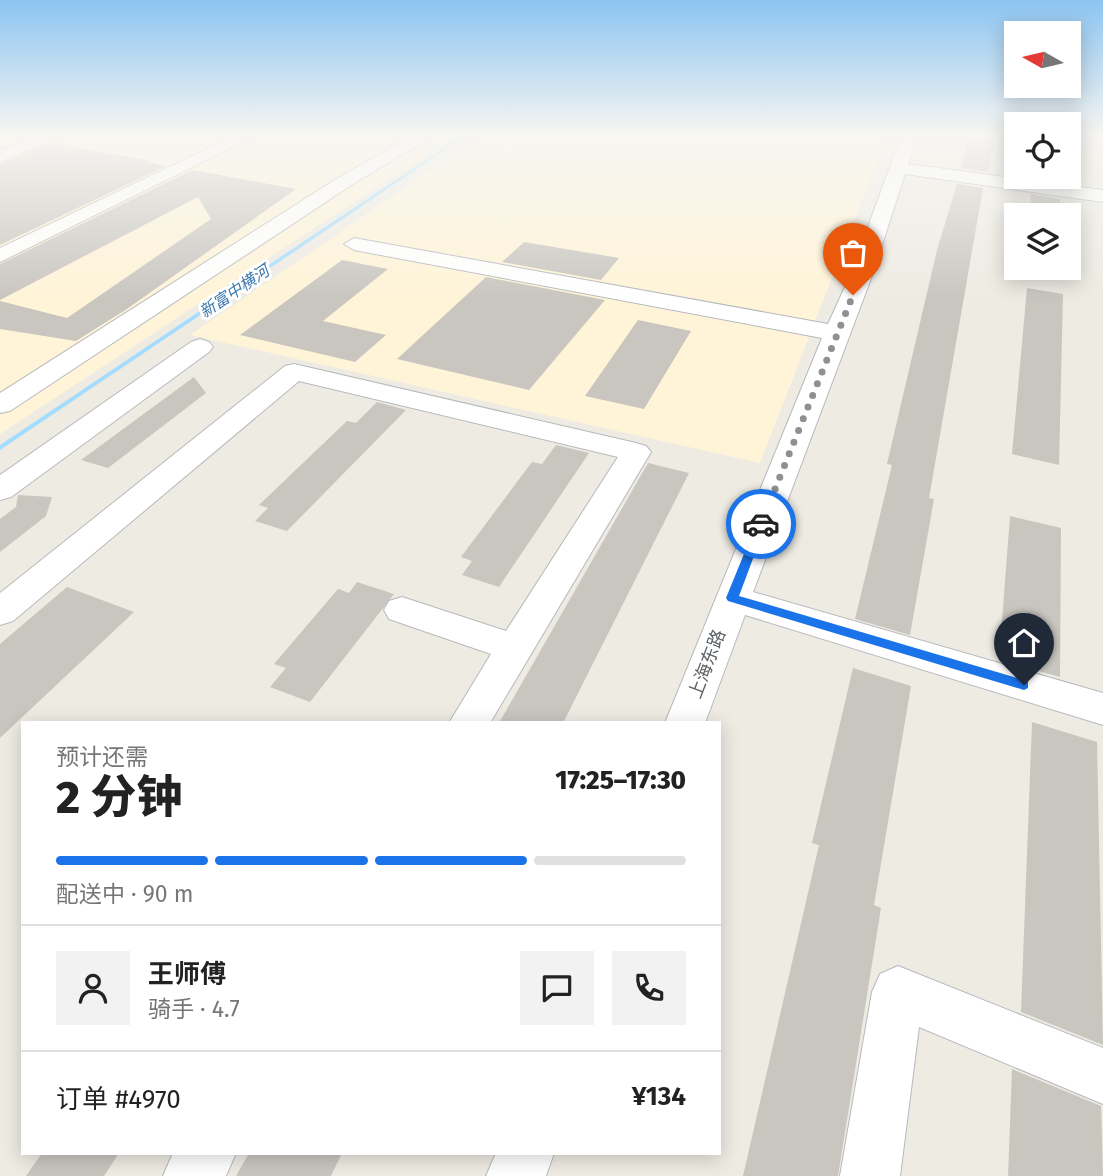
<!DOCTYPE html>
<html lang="zh">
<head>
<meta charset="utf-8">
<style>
  :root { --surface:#fff; --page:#f2f2f2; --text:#222; --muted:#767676; --line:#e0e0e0; --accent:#1a73e8 }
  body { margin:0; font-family:"Fira Sans","Noto Sans SC",sans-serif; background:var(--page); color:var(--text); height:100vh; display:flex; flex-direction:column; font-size:26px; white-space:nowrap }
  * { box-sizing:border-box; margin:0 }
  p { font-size:23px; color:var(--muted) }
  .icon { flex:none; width:38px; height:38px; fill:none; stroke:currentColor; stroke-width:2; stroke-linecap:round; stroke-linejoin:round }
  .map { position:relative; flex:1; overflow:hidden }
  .drawer { position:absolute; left:21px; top:721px; width:700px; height:434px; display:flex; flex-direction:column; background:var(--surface); border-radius:0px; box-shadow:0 4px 18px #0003 }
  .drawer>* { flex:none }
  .needle { width:46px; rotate:278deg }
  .controls { position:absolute; left:1004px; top:21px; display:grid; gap:14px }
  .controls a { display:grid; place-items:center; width:77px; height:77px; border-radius:0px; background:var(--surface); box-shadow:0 4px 18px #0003; font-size:35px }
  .pin { position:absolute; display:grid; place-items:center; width:60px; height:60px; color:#fff; margin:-72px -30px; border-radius:50% 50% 50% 0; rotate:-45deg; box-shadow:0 0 7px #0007 }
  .pin .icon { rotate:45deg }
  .courier { position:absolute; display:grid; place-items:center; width:70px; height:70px; margin:-35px; border:5px solid #1a73e8; border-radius:50%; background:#fff; color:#222; box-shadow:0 2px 9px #0007 }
  .head em { font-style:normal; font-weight:800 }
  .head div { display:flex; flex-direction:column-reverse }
  .head { display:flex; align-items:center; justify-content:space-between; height:119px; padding:0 35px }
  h1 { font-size:46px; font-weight:800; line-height:52px }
  .bar { display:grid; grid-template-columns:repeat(4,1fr); gap:10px 7px; align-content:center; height:84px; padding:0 35px }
  .bar i { height:9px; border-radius:5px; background:var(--line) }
  .bar .active { background:var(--accent) }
  .bar p { grid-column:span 4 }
  .line { display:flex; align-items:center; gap:18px; padding:0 35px; border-top:2px solid var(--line) }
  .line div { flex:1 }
  .round { display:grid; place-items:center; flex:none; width:74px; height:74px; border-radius:0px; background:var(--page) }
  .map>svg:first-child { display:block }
  .commercial { fill:#fff4d8 }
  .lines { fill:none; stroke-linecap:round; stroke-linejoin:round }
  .stream { fill:#a3dcff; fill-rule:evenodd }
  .building { fill:#c9c6c0 }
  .minor-casing { stroke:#b6b9be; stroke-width:2 }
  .minor { fill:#fff; fill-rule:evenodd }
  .route { fill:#1a73e8 }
  .done { stroke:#8e9190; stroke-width:7; stroke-dasharray:0 12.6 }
  .labels { text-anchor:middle; stroke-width:6; stroke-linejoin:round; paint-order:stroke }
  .far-water-label { font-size:16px; font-style:italic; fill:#3a77ab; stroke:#fff }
  .street-label { font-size:18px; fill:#5b6064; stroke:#fff }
</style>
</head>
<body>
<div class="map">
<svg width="1103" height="1176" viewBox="0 0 1103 1176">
  <rect width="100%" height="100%" fill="#eeebe3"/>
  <g class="commercial">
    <path d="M0,134h458l-458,300z"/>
    <path d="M483,134h405l-128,329 -570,-128z"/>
  </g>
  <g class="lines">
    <path class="stream" d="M464,134h5l-469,316v-5z"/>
  </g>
  <g class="building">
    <path d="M969,134h26l-7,38 -27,-4z"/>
    <path d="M50,143l101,18 -4,1 19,4 -166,79v-81z"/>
    <path d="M192,170l104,19 -169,120 -51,32 -76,-12v-28l67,17 144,-99 -13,-22 -198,103v-36z"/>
    <path d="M957,184l26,4 -54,310 5,1 -24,136 -55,-16 37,-154 -5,-1 50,-214z"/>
    <path d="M1031,194l29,5v16h-31z"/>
    <path d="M524,242l95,16 -18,22 -99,-18z"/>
    <path d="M342,260l46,9 -65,52 63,14 -31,27 -115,-27z"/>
    <path d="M486,277l119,23 -76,90 -132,-31z"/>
    <path d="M1027,288l36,6 -4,171 -47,-11z"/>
    <path d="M638,320l53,11 -47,78 -59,-13z"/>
    <path d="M194,377l12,16 -98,75 -27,-8z"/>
    <path d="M377,402l29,8 -119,121 -32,-10 13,-13 -9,-3 88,-84 9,2z"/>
    <path d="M556,445l33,8 -90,134 -37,-12 10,-14 -11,-4 71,-95 10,2z"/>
    <path d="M648,463l41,10 -126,250h-64z"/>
    <path d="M18,495l34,2 -6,19 -46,36v-33l16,-12z"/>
    <path d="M1010,516l51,12 -1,149 -61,-17z"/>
    <path d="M357,582l37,12 -84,108 -40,-15 16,-19 -12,-4 64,-75 11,4z"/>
    <path d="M67,587l67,25 -134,126v-94z"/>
    <path d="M853,668l58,18 -37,219 7,3 -43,268h-95l76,-331 -7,-2z"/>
    <path d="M1032,722l65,20 6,303 -82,-33z"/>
    <path d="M1012,1069l89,37 2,70h-95z"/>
    <path d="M42,1153h77l-15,23h-78z"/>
    <path d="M249,1153h93l-11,23h-95z"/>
  </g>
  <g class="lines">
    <defs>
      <g id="minor">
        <path d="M42,134h23l-65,28v-11z"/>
        <path d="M238,134h21l-259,128v-14z"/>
        <path d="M416,134h20l-83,50 -343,227 -10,2v-20l341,-217z"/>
        <path d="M902,134h16l-10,30 195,26v12l-198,-28 -33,102 -119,316 350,101v32l-358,-110 -40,108h-40l157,-385 -468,-88 -10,-6 10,-6 474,86 22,-48z"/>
        <path d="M200,339l9,3 4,5 -4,5 -198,145 -11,3v-25l191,-133z"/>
        <path d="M294,364l342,79 10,3 5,6 -161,271h-41l42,-69 -102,-35 -5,-9 5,-9 13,-4 104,34 112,-174 -319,-76 -286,240 -13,4v-32l285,-227z"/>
        <path d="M898,966l205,82v56l-184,-77 -19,149h-60l32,-184 8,-18z"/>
        <path d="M173,1153h63l-10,23h-63z"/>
        <path d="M496,1153h58l-8,23h-60z"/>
      </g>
    </defs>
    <use href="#minor" class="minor-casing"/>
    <use href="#minor" class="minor"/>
  </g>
  <linearGradient id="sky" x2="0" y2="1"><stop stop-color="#8cc4f1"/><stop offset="0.45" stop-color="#f7f6f2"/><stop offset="1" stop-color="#f7f6f2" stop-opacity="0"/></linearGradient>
  <rect width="1103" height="299" fill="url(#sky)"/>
  <path class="route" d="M757,522l9,2 -27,72 285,84 4,1v7l-4,2 -296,-89 -2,-3z"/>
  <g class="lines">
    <path class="done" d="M761,524l92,-229"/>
  </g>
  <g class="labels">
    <g class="far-water-label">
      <text transform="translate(234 291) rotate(-34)" y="6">新富中横河</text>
    </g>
    <g class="street-label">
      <text transform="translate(707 664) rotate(-69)" y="6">上海东路</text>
    </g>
  </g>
</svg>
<div class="controls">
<a><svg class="needle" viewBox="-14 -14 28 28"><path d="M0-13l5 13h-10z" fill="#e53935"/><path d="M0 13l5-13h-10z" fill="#767676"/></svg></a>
<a><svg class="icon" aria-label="locate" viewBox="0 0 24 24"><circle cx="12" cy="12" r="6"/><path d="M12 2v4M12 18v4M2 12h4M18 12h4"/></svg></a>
<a><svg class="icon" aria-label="layers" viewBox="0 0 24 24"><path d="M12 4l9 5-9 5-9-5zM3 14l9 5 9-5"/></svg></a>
</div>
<div class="pin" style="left:853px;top:295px;background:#ea580c"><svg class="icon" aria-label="bag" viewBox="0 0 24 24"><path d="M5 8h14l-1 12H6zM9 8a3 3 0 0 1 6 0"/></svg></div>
<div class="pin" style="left:1024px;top:685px;background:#1f2937"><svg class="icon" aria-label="home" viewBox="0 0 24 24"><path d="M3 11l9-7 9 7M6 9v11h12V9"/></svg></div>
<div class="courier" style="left:761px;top:524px"><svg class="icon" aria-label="car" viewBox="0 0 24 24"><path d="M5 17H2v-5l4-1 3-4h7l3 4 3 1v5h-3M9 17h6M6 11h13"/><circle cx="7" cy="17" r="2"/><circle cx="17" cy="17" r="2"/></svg></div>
<section class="drawer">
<div class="head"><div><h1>2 分钟</h1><p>预计还需</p></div><em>17:25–17:30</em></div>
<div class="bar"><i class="active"></i><i class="active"></i><i class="active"></i><i></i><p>配送中 · 90 m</p></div>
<div class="line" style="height:126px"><a class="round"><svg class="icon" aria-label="person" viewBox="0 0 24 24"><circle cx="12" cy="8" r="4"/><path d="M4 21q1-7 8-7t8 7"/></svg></a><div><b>王师傅</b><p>骑手 · 4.7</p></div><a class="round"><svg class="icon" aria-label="chat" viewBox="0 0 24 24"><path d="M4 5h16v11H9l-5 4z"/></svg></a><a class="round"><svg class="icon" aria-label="phone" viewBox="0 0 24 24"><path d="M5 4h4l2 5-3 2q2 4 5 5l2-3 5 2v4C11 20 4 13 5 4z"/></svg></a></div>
<div class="line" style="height:91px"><div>订单 #4970</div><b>¥134</b></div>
</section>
</div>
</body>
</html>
